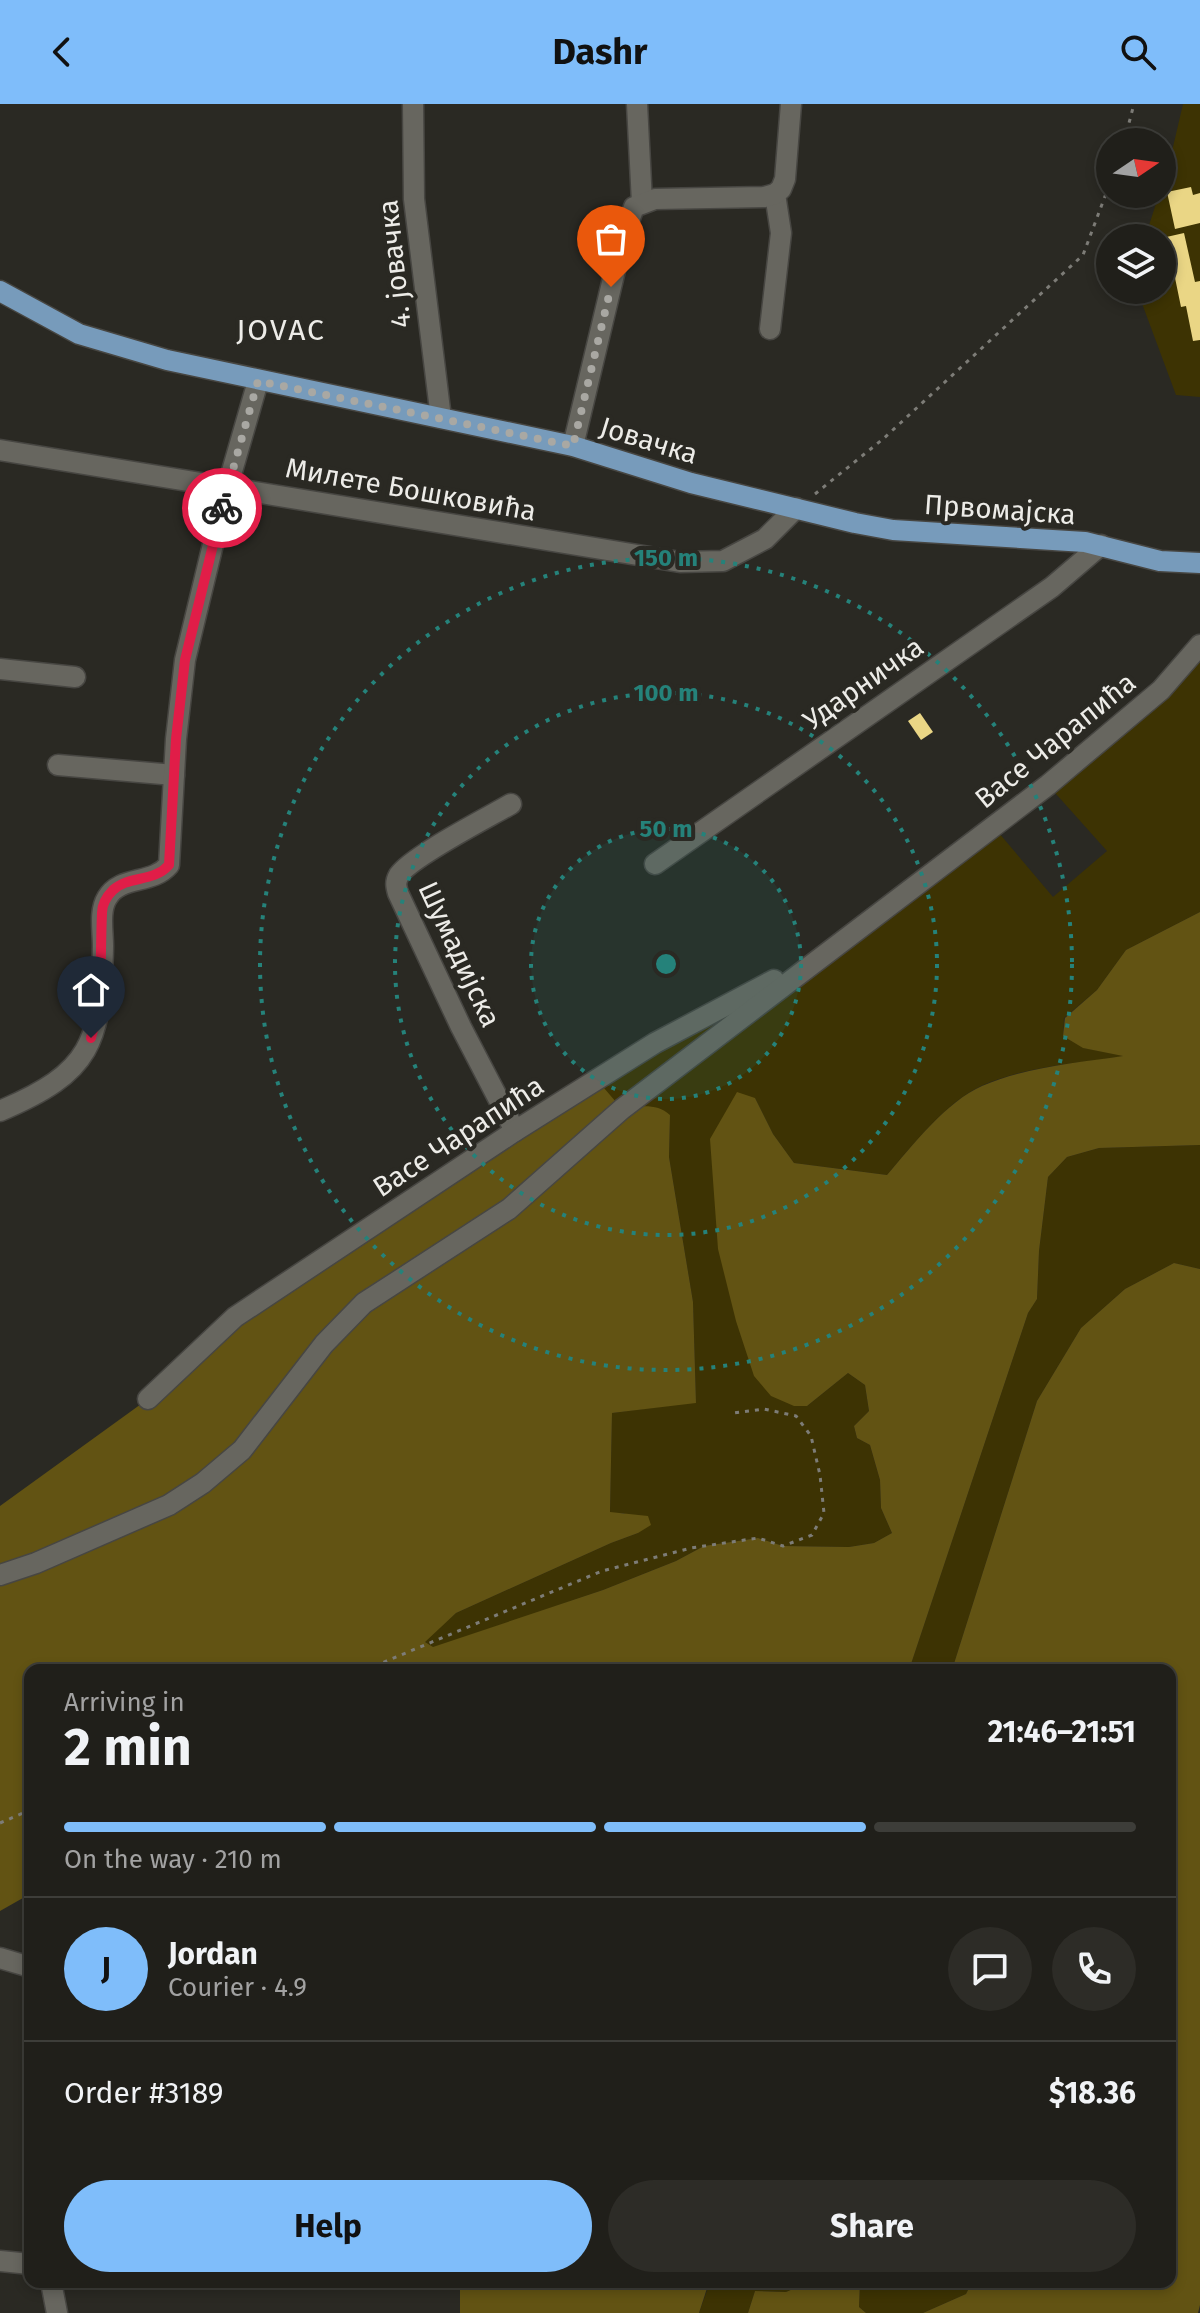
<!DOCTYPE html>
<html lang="en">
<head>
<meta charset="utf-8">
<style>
  :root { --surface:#201f1a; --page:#2d2c27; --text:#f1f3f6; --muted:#a2a2a2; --line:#3d3d39; --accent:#7fbdfa }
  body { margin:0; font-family:"Fira Sans",sans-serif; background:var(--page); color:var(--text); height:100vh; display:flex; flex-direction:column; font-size:30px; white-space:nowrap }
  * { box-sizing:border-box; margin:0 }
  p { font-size:26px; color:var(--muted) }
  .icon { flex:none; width:44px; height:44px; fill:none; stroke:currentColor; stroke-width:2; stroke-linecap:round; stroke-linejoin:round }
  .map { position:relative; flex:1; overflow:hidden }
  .details { position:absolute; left:24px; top:1560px; width:1152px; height:624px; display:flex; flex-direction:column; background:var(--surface); border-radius:16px; box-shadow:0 4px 12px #0003,0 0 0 2px var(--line) }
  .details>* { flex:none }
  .needle { width:52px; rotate:77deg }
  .fabs { position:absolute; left:1096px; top:24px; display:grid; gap:16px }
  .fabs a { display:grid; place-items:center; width:80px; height:80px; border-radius:50%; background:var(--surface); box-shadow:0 4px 12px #0003,0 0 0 2px var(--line); font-size:40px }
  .pin { position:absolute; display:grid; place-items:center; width:68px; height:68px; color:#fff; margin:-82px -34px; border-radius:50% 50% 50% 0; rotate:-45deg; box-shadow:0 0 8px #0007 }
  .pin .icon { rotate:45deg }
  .courier { position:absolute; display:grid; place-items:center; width:80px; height:80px; margin:-40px; border:6px solid #e11d48; border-radius:50%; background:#fff; color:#222; box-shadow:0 2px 10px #0007 }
  .summary em { font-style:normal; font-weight:700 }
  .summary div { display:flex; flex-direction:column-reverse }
  .summary { display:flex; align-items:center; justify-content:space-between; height:136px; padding:0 40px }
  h1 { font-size:52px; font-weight:700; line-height:60px }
  .bar { display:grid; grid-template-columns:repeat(4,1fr); gap:12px 8px; align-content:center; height:96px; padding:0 40px }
  .bar i { height:10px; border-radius:6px; background:var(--line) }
  .bar .active { background:var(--accent) }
  .bar p { grid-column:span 4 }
  .line { display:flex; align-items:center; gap:20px; padding:0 40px; border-top:2px solid var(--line) }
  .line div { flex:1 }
  .round { display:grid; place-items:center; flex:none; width:84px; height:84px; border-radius:42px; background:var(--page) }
  .cta { display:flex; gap:16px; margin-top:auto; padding:16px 40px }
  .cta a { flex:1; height:92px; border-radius:48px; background:var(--accent); color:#111; font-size:32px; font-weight:700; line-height:92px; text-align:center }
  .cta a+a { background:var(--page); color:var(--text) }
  header { display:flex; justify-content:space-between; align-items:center; height:104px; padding:0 40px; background:var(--accent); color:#111; font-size:36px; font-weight:700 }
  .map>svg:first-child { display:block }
  .green { fill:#3d3303 }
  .forest { fill:#625313 }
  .building { fill:#ead685 }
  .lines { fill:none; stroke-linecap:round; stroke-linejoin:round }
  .minor-casing { stroke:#474642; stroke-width:23 }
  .major-casing { stroke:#474642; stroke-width:23 }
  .path { stroke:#7d7c77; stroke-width:3; stroke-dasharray:4 6; stroke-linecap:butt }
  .minor { stroke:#67665f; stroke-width:20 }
  .major { stroke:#779bbb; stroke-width:20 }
  .done { stroke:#a9a8a3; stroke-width:8; stroke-dasharray:0 14.4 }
  .route { stroke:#e11d48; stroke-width:10 }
  .ring { fill:none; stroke:#25827a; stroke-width:4; stroke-dasharray:4 8 }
  .labels { text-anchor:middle; stroke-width:8; stroke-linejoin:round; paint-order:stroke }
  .street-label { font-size:28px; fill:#edece8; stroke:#2a2923 }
  .neighbourhood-label { font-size:30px; letter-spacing:2px; fill:#edece8; stroke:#2a2923 }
  .centre { fill:#25827a; stroke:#2a2923; stroke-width:4 }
  .ring-label { font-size:24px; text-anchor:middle; font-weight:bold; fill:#25827a; stroke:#2a2923; stroke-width:8; stroke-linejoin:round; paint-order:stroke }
</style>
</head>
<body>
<header><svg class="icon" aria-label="back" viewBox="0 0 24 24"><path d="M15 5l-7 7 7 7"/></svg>Dashr<svg class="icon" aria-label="search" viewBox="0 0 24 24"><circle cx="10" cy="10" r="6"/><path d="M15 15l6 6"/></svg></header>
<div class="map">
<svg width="1200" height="2209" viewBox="0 0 1200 2209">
  <rect width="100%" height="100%" fill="#2a2923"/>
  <g class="green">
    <path d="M1183,0h17v293l-24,-2 -39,-105h25v-52h-17l14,-44h3z"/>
    <path d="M1200,541v267l-74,38 -29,40 -33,28 -1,18 21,12 42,8c-46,7 -102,10 -145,30 -36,17 -68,59 -94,89l-93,-12 -21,-29 -18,-36 52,308 41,-33 17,12 4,26 -15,15 3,12 13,7 10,35 1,28 11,25 -18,10 -25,4 -66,-1 -25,-8 -54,8 -28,15 -73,29 -170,58 -9,-7 32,-28 155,-70 27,-10 -14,-20h-14l2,-100 84,-11 -3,-100 -24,-145 1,-42 -48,-6 -11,-11 -31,-8 244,-136 169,-128 60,71 54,-46 -59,-66z"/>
    <path d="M1200,1041v124l-26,-6 -49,26 -44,39 -44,73 -85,269h-43l119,-357 9,-14 2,-48 9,-74 19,-20 32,-9z"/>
    <path d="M710,2178h99l-23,10 -31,-1 -7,22h-49z"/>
    <path d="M860,2178h112l-6,12 -43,19h-57l-7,-6z"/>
  </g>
  <g class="forest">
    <path d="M1200,808v233l-101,3 -32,9 -19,20 -9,74 -2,48 -9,14 -119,357h-879v224l-30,17v-405l148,-107 87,-82 345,-227 24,-2 18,21c17,-3 35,-6 48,6l-1,42 24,145 3,101 -84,10 -2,99 38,4 3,9 -13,8 -27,10 -155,70 -31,29 8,5 170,-57 73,-29 28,-15 54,-8 25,8 66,1 25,-4 18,-10 -11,-25 -1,-28 -10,-35 -13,-7 -3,-12 15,-15 -4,-26 -17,-12 -41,33h-13l-23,-10 -17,-20 -18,-55 -18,-72 -8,-110 27,-47 18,6 18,36 21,29 93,12c25,-29 60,-74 95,-89 44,-19 94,-23 141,-30l-40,-8 -20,-12 2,-18 32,-28 29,-40z"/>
    <path d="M1174,1159l26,6v1036l-2,8h-275l43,-19 6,-12h198v-612h-218l85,-269 44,-73 44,-39z"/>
    <path d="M460,2178h249l-10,31h-239z"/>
    <path d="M809,2178h51l-1,25 7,6h-118l7,-22 31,1z"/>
  </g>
  <g class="building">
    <path d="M1191,83l2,8 7,-2v30l-25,6 -8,-37z"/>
    <path d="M1184,129l11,49 5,-1v59l-7,1 -7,-35 -5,1 -7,-34 -12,3v-38z"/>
    <path d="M920,609l13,19 -12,8 -13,-19z"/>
  </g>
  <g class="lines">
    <defs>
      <g id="minor">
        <path d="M413,0l1,95 27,219"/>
        <path d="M637,0l5,99"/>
        <path d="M770,225l11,-96 -6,-39"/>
        <path d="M573,342l49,-205 12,-34 21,-8 109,-2 11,-3 6,-5 4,-10 6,-75"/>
        <path d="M0,346l680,112 43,-1 42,-22 31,-31"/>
        <path d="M0,565l75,8"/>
        <path d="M58,661l116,10"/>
        <path d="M511,700c-24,14 -99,52 -112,71 -4,7 -3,11 -1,18l63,134 54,104"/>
        <path d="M655,760l397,-277 49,-42"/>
        <path d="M0,1007c92,-39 101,-68 103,-165 0,-15 -4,-35 4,-48 13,-23 45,-13 62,-33l7,-126 9,-79 39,-161 34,-118"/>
        <path d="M148,1295l87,-82 280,-186 140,-88 119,-63"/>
        <path d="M0,1471l36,-12 133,-58 34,-22 39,-33 82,-106 40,-41 145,-94 113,-100 426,-324 113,-95 39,-45"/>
        <path d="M0,1854l30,9"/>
        <path d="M0,2157l30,3"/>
        <path d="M51,2178l6,31"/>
      </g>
      <path id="major" d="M0,187l79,43 88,26 406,86 118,37 164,40 38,7 192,12 75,19 40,2"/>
    </defs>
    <use href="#minor" class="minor-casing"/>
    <use href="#major" class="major-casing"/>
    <g class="path">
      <path d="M1124,38l10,-38"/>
      <path d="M815,390l68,-55 200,-184 27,-72"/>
      <path d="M365,1566l237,-99 89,-23 67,-10 25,8 29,-11 12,-22 -4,-38 -9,-39 -15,-20 -32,-7 -30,4"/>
      <path d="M0,1719l30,-13"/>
    </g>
    <use href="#minor" class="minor"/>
    <use href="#major" class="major"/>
  </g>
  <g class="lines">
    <path class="done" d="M222,404l36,-127 315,65 38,-159"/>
    <path class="route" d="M91,934c12,-42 9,-82 11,-125 0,-9 5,-17 11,-23 16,-15 40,-7 56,-25l7,-126 9,-79 37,-152"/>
  </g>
  <circle cx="666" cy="860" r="135" fill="#25827a" fill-opacity=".12"/>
  <g class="ring">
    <circle cx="666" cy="860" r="135"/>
    <circle cx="666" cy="860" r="271"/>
    <circle cx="666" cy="860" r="406"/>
  </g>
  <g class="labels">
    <g class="street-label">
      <text transform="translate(394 160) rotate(-96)" y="10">4. јовачка</text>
      <text transform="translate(649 336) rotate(17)" y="10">Јовачка</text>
      <text transform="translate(411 385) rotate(10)" y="10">Милете Бошковића</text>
      <text transform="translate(1000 405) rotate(4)" y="10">Првомајска</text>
      <text transform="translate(863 579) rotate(-35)" y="10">Ударничка</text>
      <text transform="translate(1055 636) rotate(-39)" y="10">Васе Чарапића</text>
      <text transform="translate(460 850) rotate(65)" y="10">Шумадијска</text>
      <text transform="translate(458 1032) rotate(-33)" y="10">Васе Чарапића</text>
    </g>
    <g class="neighbourhood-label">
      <text x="281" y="236">JOVAC</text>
    </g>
  </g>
  <circle cx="666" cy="860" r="12" class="centre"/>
  <g class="ring-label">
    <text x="666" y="462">150 m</text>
    <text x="666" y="597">100 m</text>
    <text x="666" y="733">50 m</text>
  </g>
</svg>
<div class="fabs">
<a><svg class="needle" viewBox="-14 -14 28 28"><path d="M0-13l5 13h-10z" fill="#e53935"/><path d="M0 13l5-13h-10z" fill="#a2a2a2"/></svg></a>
<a><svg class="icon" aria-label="layers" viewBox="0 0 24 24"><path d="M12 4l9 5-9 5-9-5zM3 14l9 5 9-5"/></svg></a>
</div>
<div class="pin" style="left:611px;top:183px;background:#ea580c"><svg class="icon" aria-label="bag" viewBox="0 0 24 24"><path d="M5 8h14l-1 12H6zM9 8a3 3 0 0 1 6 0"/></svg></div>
<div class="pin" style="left:91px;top:934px;background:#1f2937"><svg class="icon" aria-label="home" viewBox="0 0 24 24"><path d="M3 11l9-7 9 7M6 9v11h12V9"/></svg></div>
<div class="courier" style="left:222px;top:404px"><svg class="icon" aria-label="bike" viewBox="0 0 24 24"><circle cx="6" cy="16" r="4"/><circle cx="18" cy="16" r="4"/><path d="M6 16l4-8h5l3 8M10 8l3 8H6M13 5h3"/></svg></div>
<section class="details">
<div class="summary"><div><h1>2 min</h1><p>Arriving in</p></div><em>21:46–21:51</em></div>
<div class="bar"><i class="active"></i><i class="active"></i><i class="active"></i><i></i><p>On the way · 210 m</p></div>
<div class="line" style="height:144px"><b class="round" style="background:var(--accent);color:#111">J</b><div><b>Jordan</b><p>Courier · 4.9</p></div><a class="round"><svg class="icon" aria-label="chat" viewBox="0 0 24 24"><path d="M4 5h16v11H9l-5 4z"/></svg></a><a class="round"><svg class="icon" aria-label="phone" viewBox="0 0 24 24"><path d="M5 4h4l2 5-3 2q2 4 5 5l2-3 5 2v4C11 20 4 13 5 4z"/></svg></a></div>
<div class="line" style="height:104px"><div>Order #3189</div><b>$18.36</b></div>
<div class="cta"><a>Help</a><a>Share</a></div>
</section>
</div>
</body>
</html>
